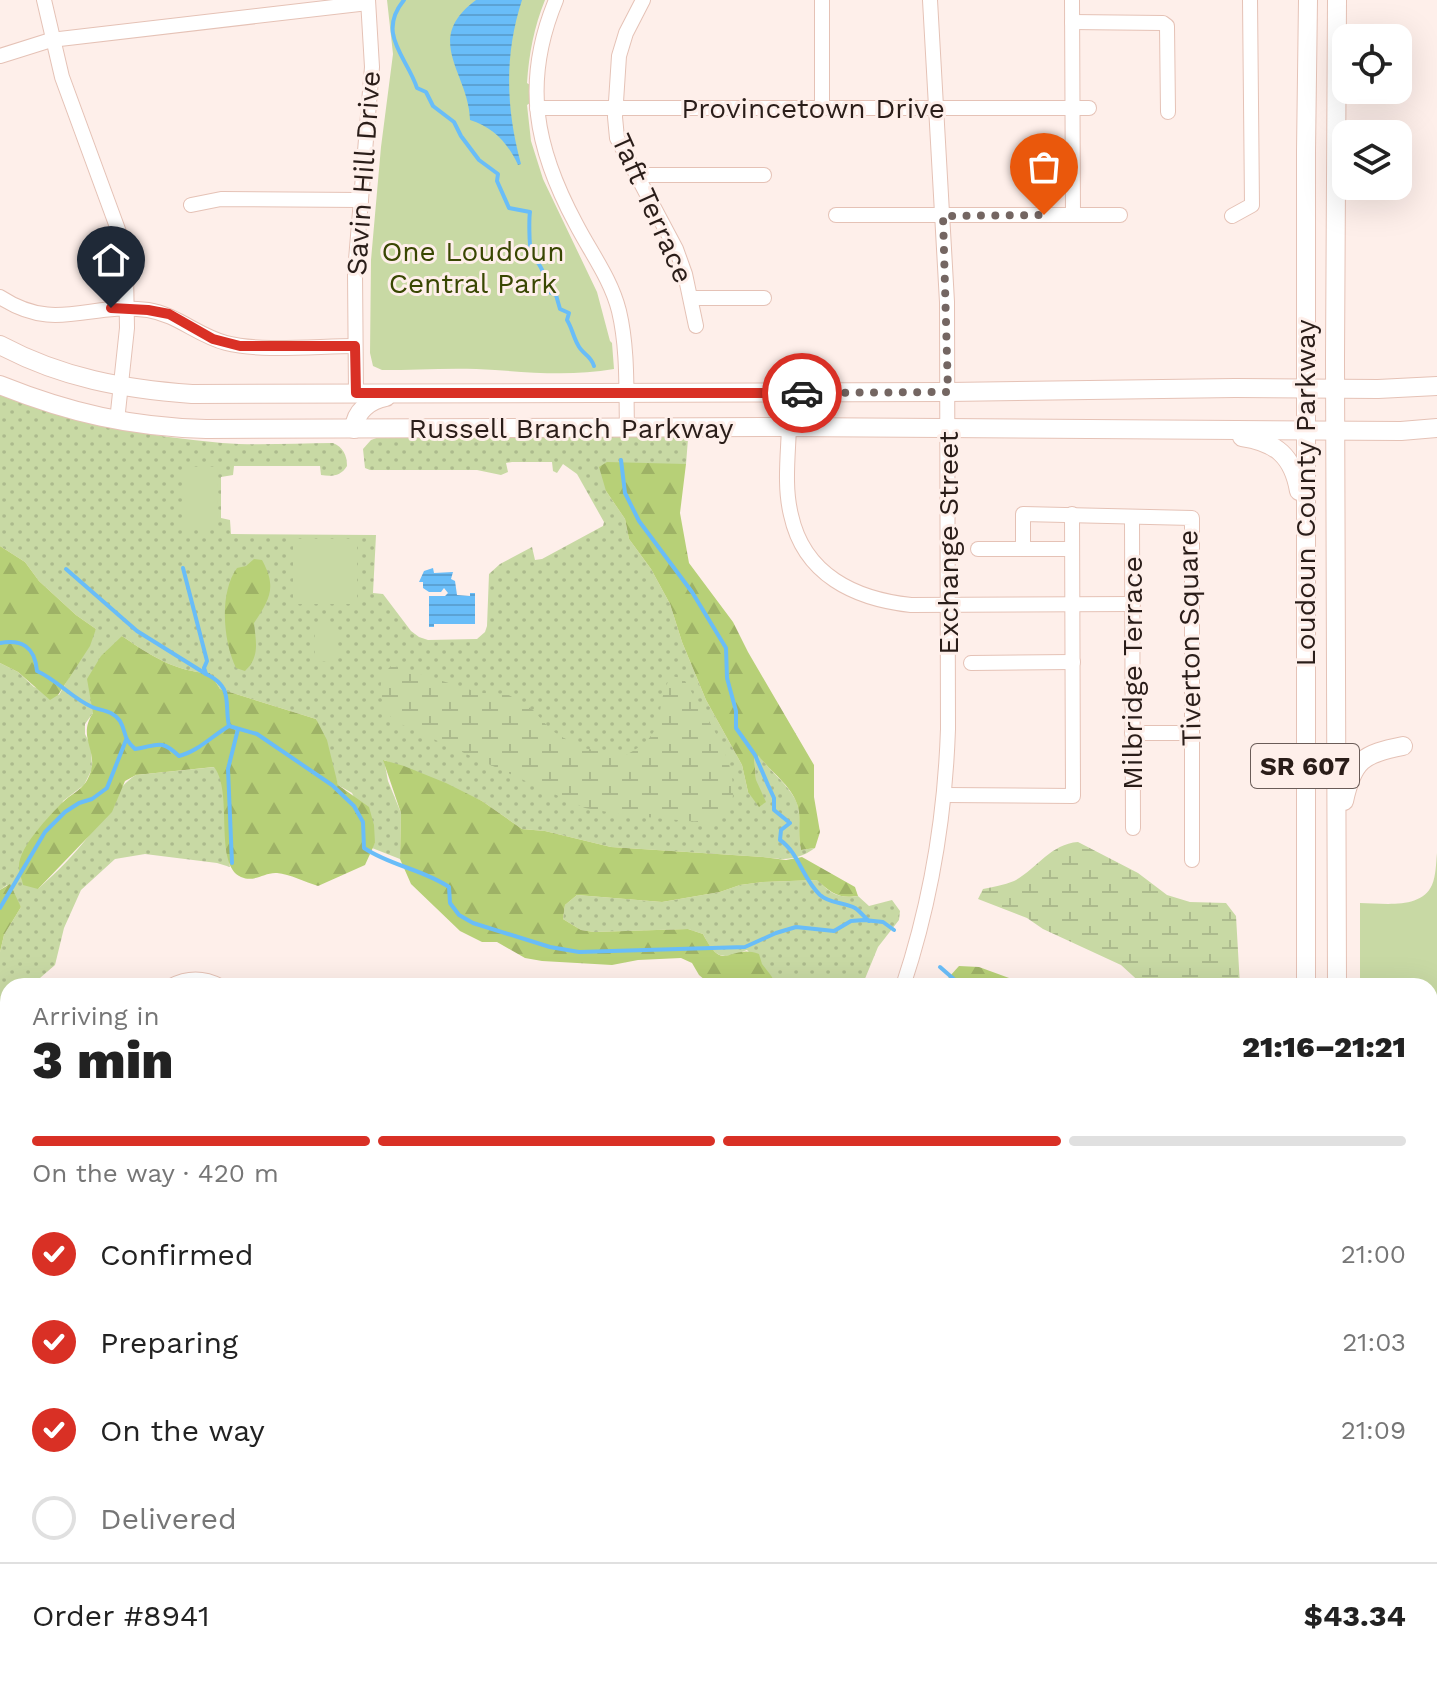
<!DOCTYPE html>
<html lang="en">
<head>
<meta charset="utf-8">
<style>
  :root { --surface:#fff; --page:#f2f2f2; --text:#222; --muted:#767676; --line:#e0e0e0; --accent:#d93025 }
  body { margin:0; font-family:"Work Sans",sans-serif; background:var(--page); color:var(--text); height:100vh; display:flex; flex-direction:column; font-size:30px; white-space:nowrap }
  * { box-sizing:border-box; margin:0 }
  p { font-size:26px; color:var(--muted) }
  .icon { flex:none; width:44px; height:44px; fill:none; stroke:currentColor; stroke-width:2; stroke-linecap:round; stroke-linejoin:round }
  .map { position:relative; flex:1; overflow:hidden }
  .details { position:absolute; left:0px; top:978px; width:1438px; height:706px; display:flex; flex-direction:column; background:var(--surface); border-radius:24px 24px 0 0; box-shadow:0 8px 32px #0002 }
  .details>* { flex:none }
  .controls { position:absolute; left:1332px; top:24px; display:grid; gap:16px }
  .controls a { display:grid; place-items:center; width:80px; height:80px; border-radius:16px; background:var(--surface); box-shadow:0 8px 32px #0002; font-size:40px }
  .pin { position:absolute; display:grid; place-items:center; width:68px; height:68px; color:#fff; margin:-82px -34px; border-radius:50% 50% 50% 0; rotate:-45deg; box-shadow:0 0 8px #0007 }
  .pin .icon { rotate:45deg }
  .courier { position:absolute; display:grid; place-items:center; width:80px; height:80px; margin:-40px; border:6px solid #d93025; border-radius:50%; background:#fff; color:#222; box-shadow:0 2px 10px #0007 }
  .head em { font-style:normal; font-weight:800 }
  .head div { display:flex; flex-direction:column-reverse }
  .head { display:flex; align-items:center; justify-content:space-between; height:136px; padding:0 32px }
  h1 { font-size:52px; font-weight:800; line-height:60px }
  .bar { display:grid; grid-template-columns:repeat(4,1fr); gap:12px 8px; align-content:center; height:96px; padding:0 32px }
  .bar i { height:10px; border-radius:6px; background:var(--line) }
  .bar .active { background:var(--accent) }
  .bar p { grid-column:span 4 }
  .line { display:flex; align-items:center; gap:20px; padding:0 32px; border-top:2px solid var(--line) }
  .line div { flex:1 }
  ol { padding:0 32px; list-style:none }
  li { display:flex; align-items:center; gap:24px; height:88px }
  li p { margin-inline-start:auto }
  li .icon { padding:8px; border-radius:50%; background:var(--accent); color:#fff; stroke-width:4 }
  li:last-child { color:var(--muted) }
  li i { width:44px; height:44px; border:4px solid var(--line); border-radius:50% }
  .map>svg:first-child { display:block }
  .grass { fill:url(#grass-dots) }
  .forest { fill:url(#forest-firs) }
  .wetland { fill:url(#wetland-marsh) }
  .park { fill:#c8d9a4 }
  .water { fill:url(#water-rules) }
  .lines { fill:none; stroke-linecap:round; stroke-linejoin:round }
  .stream { stroke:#69bdf8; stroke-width:4 }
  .minor-casing { stroke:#e5c2b6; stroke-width:16 }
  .major-casing { stroke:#e5c2b6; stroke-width:20 }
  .minor { stroke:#fff; stroke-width:14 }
  .major { stroke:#fff; stroke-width:18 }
  .done { stroke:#746662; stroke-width:8; stroke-dasharray:0 14.4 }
  .route { stroke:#d93025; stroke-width:10 }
  .labels { text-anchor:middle; stroke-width:6; stroke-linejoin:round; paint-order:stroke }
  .shield { fill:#feefea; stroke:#6a5c58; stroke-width:2 }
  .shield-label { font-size:26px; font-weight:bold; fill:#2a1d19 }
  .street-label { font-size:28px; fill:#2a1d19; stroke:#feefea }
  .park-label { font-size:28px; fill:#394702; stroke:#feefea }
</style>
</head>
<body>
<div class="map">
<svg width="1437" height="1683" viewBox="0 0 1437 1683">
  <defs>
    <pattern id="grass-dots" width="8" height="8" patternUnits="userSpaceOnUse" patternTransform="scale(2)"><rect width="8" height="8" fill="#c8d9a4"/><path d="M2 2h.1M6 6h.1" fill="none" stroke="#acba8d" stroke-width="1.8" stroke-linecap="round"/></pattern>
    <pattern id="forest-firs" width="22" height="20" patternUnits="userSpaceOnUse" patternTransform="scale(2)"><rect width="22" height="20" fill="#b7d077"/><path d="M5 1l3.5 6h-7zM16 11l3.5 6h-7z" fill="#9eb266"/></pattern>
    <pattern id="wetland-marsh" width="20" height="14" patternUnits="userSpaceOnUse" patternTransform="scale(2)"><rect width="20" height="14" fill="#c8d9a4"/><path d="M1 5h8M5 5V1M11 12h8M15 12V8" fill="none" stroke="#acba8d"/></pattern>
    <pattern id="water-rules" width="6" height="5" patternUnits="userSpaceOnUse" patternTransform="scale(2)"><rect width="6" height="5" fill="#69bdf8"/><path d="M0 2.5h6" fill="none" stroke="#5ba2d4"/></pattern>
  </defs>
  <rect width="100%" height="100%" fill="#feefea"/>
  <g class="grass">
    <path d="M0,393c70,30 146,43 222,50 36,3 74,0 111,0 10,4 14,12 14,23 -6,10 -15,11 -26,9l-1,-9h-86l-1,9 -12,2v41l9,2 1,14 145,1 -3,58 10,1 28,37 8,6 9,3 49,-1 8,-7 2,-6 2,-52 11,-10 32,-17 3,13 7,-1 61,-33 1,-4 -27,-48 -14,-10 -6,9 -4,-2 -1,-9h-40l-6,1 2,9 -7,3 -24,-5h-107l-5,-2 -2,-19 8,-9 8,-3 285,-1 24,3 -2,25 -37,1 -43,26 19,28 4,20 22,30 19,35 12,38 24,58 36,65 6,27 8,-12 -2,-25h5c10,16 27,27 36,44 8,15 2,35 6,51l14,-2c-18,13 -31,12 -52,9l-152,-10 -66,-16 -23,-2 -40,-28 -98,-41 4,21 13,32 -1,46 -28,-11 3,-5 -23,-50 -14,-8 -22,-66 -96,-30 -10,-16c-35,-1 -60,-18 -88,-37l-29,77 -8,11v10l6,12 1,23 -8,16 -21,16 -25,88c19,-17 37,-35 52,-55 15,-20 25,-46 46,-59l79,-8c16,22 10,72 15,100l-13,-4 -72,-9 -30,5 -34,31 -17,38 -9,37 -15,13v8h-32v93l-8,1v-128l4,-17 17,-28 -14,-22 -7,5v-227l18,9 16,15 25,8 37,-66 -20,-14 -37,-34 -14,-19 -25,-16z"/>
    <path d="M818,880c12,14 22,19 40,16l11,10 23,-6 8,11 -1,9 -21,27 -16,39h-35l-12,-5 -42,-3 -26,-28c-26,10 -31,9 -44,-16l-15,-5 -94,3 -13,-2 -18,-11 2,-14 12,-10 85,7 58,-10 20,-7 23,-3z"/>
  </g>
  <g class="forest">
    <path d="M607,462l79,2 -6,49 9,50 44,59 15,30 66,113v32l6,35 -5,16 -14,2c-3,-13 -1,-25 -2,-38 -3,-24 -28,-39 -41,-57h-4l2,25 10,22 -7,5 -11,-15 -6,-27 -36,-65 -24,-58 -12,-38 -19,-35 -22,-30 -4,-20 -19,-28 -7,-24z"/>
    <path d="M0,546l25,16 14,19 37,34 20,14 -6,17 -32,49 -8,5 -32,-28 -18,-9z"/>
    <path d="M254,559l8,1c15,27 8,39 -8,63 2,19 6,34 -9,48l-9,-3c-13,-27 -17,-75 1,-100l9,-2z"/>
    <path d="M122,636c28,19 53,36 88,37l10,16 96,30 11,21 11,45 31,22 5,18 1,18 -10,22 -47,21c-13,-4 -28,-12 -41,-13 -13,-1 -22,10 -36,4 -28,-13 -7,-85 -27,-110l-78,8 -11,6 -13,31 -74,77 -15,-4c-1,-6 -4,-12 -4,-18 -1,-19 31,-52 44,-65 7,-7 18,-12 23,-20 18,-29 -11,-42 7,-69l-6,-34 14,-23z"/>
    <path d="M383,760l21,6 42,17 36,18 40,28 23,2 66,16 152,10 23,3 16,-3 53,30 3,9c-19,3 -27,-3 -41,-16l-54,2 -23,3 -20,7 -58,10 -85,-7 -12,10 -2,14 18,11 13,2 94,-3 15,5c22,42 25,9 56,20l3,10 11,14 42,3 12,5h-115l-13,-11 -7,-12 -11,-5 -43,2 -26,5 -70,-4 -17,-3 -28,-16h-15l-22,-11 -49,-47 -11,-25 1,-46z"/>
    <path d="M10,884l11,23 -17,28 -4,17v-62z"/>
    <path d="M959,966l20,1 52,19h-90z"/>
  </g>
  <g class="wetland">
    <path d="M392,665l88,28 27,1 26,16 18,20 27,17 46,9c11,-6 24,-13 30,-25 9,-18 5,-39 18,-55l12,3c22,40 62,88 45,135l-20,9 -84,-8 -40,-7 -189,-86c-16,-14 -23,-41 -4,-57z"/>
    <path d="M1078,842l60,31 29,22 23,7 36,1 10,13 4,70h-96l-23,-21 -78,-36 -16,-11 -49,-19 5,-10c10,-2 21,-4 31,-8 23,-12 36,-37 64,-39z"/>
  </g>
  <g class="park">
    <path d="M387,0h158c-11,27 -16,54 -18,83l3,2v18l-3,2 4,36 12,38 54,113 13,49 2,2 2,26c-40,7 -79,4 -119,1 -37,-3 -76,0 -113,0l-9,-4 -3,-13 1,-93 10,-113 12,-93z"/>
    <path d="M186,467h31l1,63h-32z"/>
    <path d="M296,539h25l3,4 4,-4h25l4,4v57l-4,4h-26l-3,-3 -3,3h-25l-3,-4v-57z"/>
    <path d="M315,625h22v37l-22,-1z"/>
    <path d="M1437,853v475h-7v-342h-70v-83c22,0 61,7 72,-18 4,-9 4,-22 5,-32z"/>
    <path d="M68,1676h265v7h-283z"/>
  </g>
  <g class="water">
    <path d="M476,0h46c-18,55 -16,109 -1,164l-3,1c-10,-22 -25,-38 -48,-45 -1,-47 -48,-80 6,-120z"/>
    <path d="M433,568l1,5 19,-1 -2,7 4,2 2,14 13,1v-3h5v31h-41v3h-5v-31h16l3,-3 -4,-5 -3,4h-12l-6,-4v-6h-4l5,-11z"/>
  </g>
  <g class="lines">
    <g class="stream">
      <path d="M404,0c-28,34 3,57 13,88l9,4 7,14 21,16 7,14 18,24 19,14 -1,7 12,27 21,4c-1,6 -1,33 1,37 7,18 17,21 13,41l12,5 4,14 9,4 -2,7c5,8 6,16 11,25 4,9 13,10 16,21"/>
      <path d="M621,460l4,33 14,28 53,71 34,56 1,30 9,33v17l19,27 13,30 6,13v12l16,13 -9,7 -1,10c19,13 22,38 40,55 10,9 24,7 35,13 5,3 9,9 14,13"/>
      <path d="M183,568l24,93 -3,7 2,6c28,13 18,29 23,52"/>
      <path d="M66,569l71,62 69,43"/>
      <path d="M0,643c22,-4 35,4 37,28 20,9 35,27 55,36 10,4 20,3 28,14 7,12 2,16 15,28 22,-3 25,-11 44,7 18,-4 33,-20 50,-30l28,8 75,51 22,21 9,16 1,26c27,18 58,21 85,39l1,16 9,12 14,8 77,24 29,5 166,-5 31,-14 20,-6 38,4 17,-10 13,-1 19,2 11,8"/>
      <path d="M232,863l-4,-94 10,-40"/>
      <path d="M0,908l45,-76 20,-20 14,-9 13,-4 15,-11 19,-48"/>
      <path d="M940,967l16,14v5"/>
      <path d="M1430,1262l7,4"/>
    </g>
    <defs>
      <g id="minor">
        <path d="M44,0l18,77 58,158 6,38 1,55 -10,93"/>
        <path d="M556,0c-34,82 -21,148 20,224 15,29 35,55 43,87 9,38 7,79 8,117"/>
        <path d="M643,0l-17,33 -7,23 -4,61 2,21 59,111 9,25 11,52"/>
        <path d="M1072,0l1,215"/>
        <path d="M1072,22l91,1 4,3 1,86"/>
        <path d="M0,56l51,-16 317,-37"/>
        <path d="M822,107v-107"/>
        <path d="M537,108h552"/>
        <path d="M636,175h128"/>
        <path d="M191,205l30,-6 140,1"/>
        <path d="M836,215h284"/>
        <path d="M1232,216l20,-11 -2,-205"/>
        <path d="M0,297c57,37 89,4 148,13 30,5 50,26 78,33 35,9 91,3 129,3"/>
        <path d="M691,298h73"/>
        <path d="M356,393l-1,-121 17,-205 -4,-67"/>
        <path d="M789,427c-1,29 -5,60 2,88 13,60 64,84 120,90l222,-1"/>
        <path d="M1132,519l1,309"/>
        <path d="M978,549h94"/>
        <path d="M1023,549v-35l169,4v342"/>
        <path d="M971,663l102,-1"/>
        <path d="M1132,733h60"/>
        <path d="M945,795l128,1 -1,-282"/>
        <path d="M171,986c17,-9 32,-9 49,0"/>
        <path d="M903,986c28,-84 42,-168 45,-257l-1,-427 -17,-302"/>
        <path d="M0,1170l8,-1"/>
        <path d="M0,1334l8,-3"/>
        <path d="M0,1398l8,-7"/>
        <path d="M0,1407l8,13"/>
        <path d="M0,1657l8,-4"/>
        <path d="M834,1676l1,7"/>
        <path d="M1070,1676v7"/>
        <path d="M0,1683l13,-7"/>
        <path d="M932,1683l19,-5h54"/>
        <path d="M1247,1683v-7"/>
      </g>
      <g id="major">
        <path d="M1337,0l-2,360 2,626"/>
        <path d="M0,345c62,33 123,44 192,49l756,-2 287,-4 143,1 59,-3"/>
        <path d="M0,385c70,28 131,42 206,44l583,-2 612,4 36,-3"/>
        <path d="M354,429c1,-18 16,-29 32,-32"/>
        <path d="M1242,437c34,5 51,19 57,54"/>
        <path d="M1344,801c9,-41 19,-47 59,-55"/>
        <path d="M1306,986v-835l2,-151"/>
        <path d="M1299,1683v-7"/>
        <path d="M1329,1683l1,-7"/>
      </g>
    </defs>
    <use href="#minor" class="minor-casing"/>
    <use href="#major" class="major-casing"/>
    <use href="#minor" class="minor"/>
    <use href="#major" class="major"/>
  </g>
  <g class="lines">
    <path class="done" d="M802,393l146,-1 -5,-176 101,-1"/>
    <path class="route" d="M111,308l37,2 21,4 44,25 27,7h115l1,47h446"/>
  </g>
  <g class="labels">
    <rect class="shield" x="1251" y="744" width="108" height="44" rx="6"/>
    <g class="shield-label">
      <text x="1305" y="775">SR 607</text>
    </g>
    <g class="street-label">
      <text x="813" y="118">Provincetown Drive</text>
      <text transform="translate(363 173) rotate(-86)" y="10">Savin Hill Drive</text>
      <text transform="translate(653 208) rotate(66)" y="10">Taft Terrace</text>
      <text x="571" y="438">Russell Branch Parkway</text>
      <text transform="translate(1305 493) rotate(-90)" y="10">Loudoun County Parkway</text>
      <text transform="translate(948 543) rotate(-90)" y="10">Exchange Street</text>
      <text transform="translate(1189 638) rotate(-91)" y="10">Tiverton Square</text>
      <text transform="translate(1132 673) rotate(-90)" y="10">Milbridge Terrace</text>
    </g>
    <g class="park-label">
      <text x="473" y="261">One Loudoun<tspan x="473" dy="32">Central Park</tspan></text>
    </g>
  </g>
</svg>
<div class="controls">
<a><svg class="icon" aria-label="locate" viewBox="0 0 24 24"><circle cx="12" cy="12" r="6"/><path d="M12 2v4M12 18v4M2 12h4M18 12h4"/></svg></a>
<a><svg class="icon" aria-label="layers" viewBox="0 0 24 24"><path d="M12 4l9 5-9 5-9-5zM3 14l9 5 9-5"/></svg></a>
</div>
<div class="pin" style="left:1044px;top:215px;background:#ea580c"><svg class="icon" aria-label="bag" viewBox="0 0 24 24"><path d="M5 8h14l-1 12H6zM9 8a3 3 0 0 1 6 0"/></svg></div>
<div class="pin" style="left:111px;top:308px;background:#1f2937"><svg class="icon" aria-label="home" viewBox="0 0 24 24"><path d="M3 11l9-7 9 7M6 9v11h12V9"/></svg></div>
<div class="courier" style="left:802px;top:393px"><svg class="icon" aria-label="car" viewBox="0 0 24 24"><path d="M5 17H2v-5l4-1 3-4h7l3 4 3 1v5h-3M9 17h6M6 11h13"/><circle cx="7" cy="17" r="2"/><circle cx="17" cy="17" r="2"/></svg></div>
<section class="details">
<div class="head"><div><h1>3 min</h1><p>Arriving in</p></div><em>21:16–21:21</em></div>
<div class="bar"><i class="active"></i><i class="active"></i><i class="active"></i><i></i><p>On the way · 420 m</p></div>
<ol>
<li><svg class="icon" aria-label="check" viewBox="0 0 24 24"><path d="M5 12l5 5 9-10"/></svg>Confirmed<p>21:00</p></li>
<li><svg class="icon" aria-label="check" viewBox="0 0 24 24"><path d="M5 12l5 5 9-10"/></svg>Preparing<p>21:03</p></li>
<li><svg class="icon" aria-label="check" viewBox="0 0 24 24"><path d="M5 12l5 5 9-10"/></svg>On the way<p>21:09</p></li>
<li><i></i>Delivered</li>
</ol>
<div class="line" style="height:104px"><div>Order #8941</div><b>$43.34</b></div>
</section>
</div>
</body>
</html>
